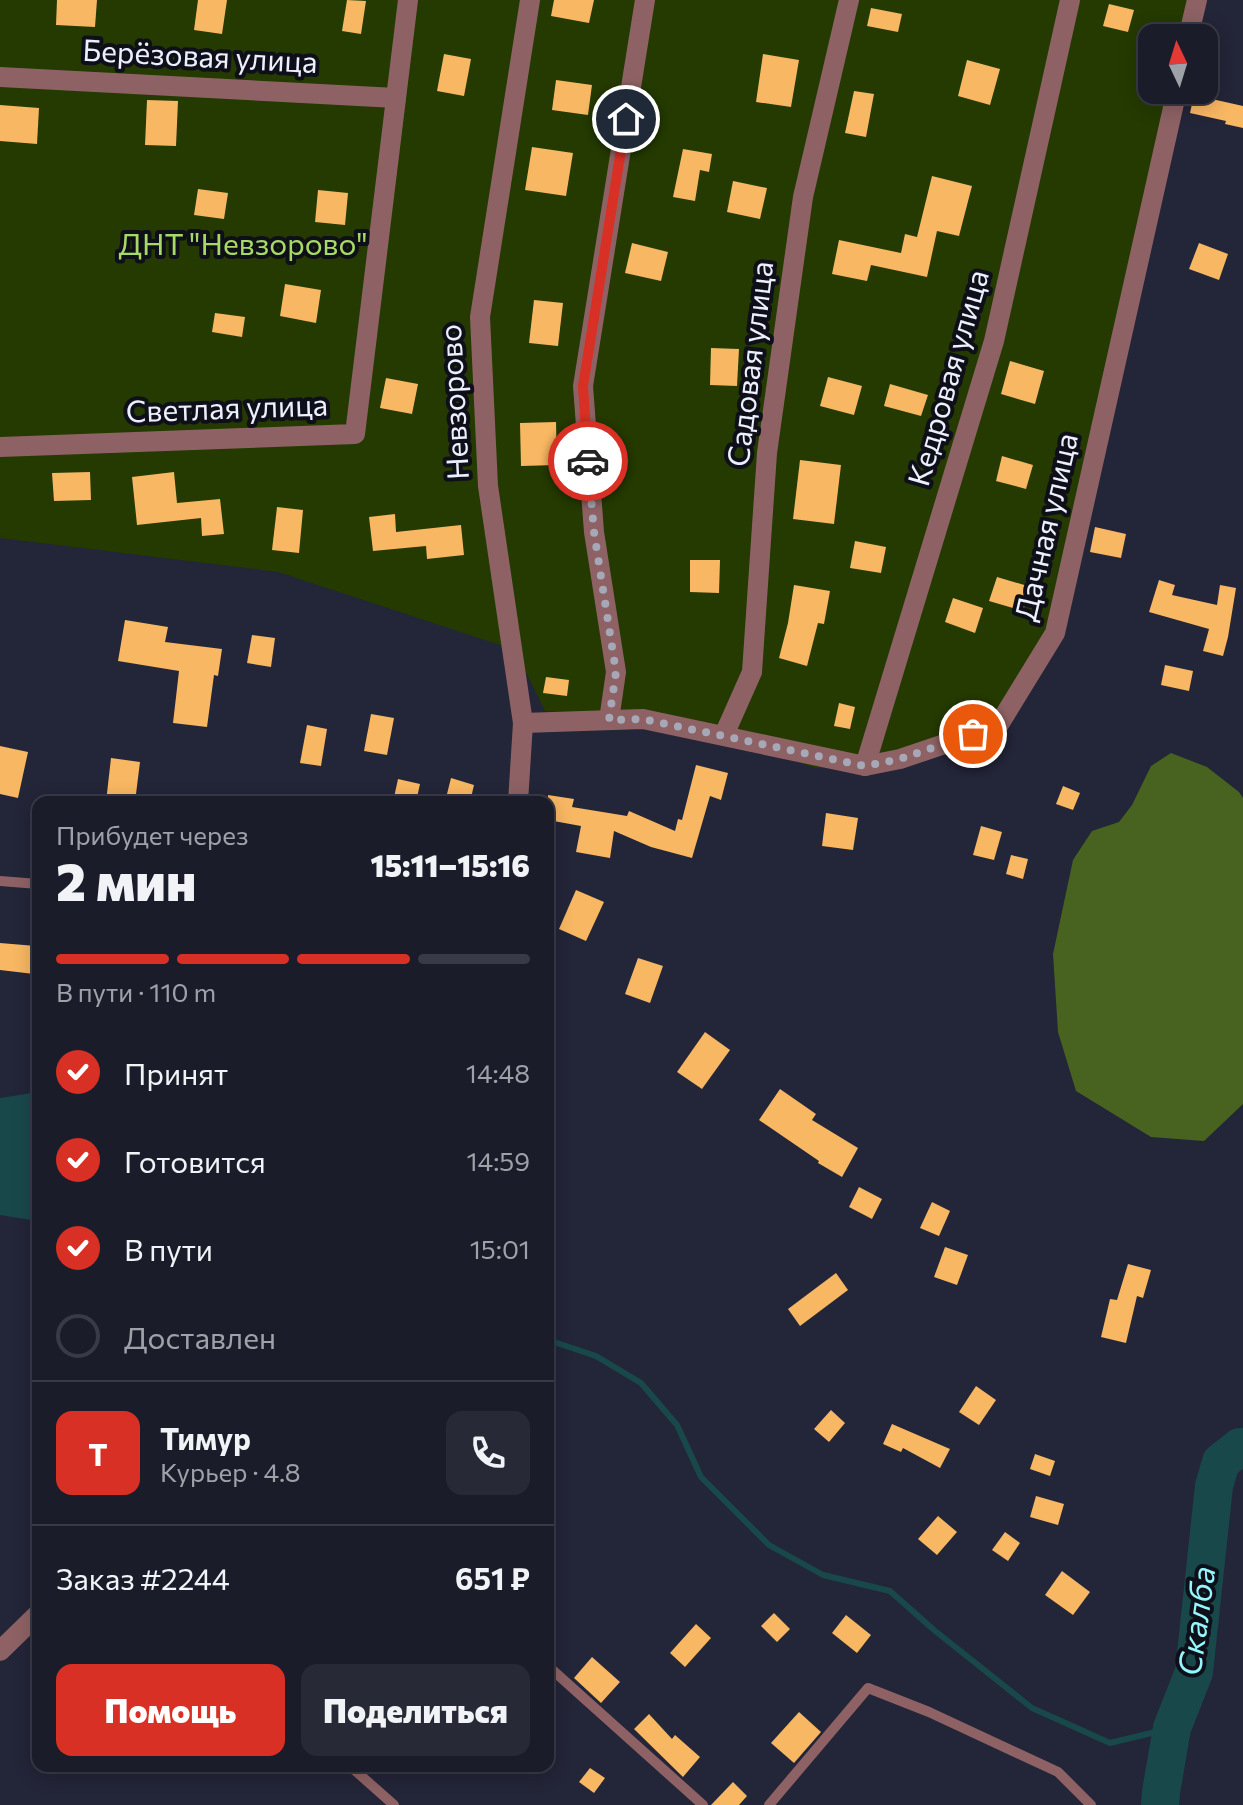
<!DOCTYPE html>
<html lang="ru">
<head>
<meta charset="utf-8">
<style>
  :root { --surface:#1a1c2a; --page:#272936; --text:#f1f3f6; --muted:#9fa1a8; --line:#383a47; --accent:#d93025 }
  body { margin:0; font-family:Commissioner,sans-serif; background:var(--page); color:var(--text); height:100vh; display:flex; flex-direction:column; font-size:30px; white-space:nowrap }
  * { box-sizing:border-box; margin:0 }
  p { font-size:26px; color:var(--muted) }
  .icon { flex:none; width:44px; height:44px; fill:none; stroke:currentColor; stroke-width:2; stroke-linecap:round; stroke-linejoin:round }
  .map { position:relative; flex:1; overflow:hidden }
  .sheet { position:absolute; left:32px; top:796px; width:522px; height:976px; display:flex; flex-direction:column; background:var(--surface); border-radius:16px; box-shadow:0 4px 20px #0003,0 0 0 2px var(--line) }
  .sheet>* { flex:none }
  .needle { width:52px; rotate:356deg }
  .controls { position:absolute; left:1138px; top:24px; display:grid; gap:16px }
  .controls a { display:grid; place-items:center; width:80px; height:80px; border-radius:16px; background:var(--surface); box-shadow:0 4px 20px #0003,0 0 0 2px var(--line); font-size:40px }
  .pin { position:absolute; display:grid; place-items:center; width:68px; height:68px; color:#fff; margin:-34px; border:4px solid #fff; border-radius:50%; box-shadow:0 2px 8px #0007 }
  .courier { position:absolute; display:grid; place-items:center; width:80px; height:80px; margin:-40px; border:6px solid #d93025; border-radius:50%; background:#fff; color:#222; box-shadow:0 2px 10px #0007 }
  .overview em { font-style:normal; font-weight:800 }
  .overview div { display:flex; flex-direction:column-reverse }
  .overview { display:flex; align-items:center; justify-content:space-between; height:136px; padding:0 24px }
  h1 { font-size:52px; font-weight:800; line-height:60px }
  .bar { display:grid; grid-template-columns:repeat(4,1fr); gap:12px 8px; align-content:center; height:96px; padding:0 24px }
  .bar i { height:10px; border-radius:6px; background:var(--line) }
  .bar .active { background:var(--accent) }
  .bar p { grid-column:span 4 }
  .line { display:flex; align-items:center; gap:20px; padding:0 24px; border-top:2px solid var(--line) }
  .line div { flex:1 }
  .round { display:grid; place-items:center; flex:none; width:84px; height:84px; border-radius:16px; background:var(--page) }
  ol { padding:0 24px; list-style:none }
  li { display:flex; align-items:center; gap:24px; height:88px }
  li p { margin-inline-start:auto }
  li .icon { padding:8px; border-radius:50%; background:var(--accent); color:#fff; stroke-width:4 }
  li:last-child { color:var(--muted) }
  li i { width:44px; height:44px; border:4px solid var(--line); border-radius:50% }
  .cta { display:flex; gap:16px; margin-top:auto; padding:16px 24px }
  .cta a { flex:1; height:92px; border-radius:16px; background:var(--accent); color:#fff; font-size:32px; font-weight:800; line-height:92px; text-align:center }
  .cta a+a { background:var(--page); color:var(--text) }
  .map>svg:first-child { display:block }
  .green { fill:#243a00 }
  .forest { fill:#47631f }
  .water { fill:#19484b }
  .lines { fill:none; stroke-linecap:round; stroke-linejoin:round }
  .stream { stroke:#19484b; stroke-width:6 }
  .river { stroke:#19484b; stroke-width:38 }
  .building { fill:#f8b762 }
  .lane { stroke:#8e6264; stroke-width:10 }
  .street { stroke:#8e6264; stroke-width:20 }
  .done { stroke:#a6a8b7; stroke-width:8; stroke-dasharray:0 14.4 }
  .route { stroke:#d93025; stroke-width:10 }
  .labels { text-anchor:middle; stroke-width:8; stroke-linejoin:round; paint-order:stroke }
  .street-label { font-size:30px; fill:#eceffc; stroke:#0e0f18 }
  .park-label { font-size:30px; fill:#a7d964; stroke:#0e0f18 }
  .water-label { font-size:32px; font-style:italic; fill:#93f7fd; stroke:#0e0f18 }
</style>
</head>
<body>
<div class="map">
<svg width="1243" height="1805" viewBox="0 0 1243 1805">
  <rect width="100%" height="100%" fill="#232538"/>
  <path class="green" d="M0,0h1205l-8,38h-45v52h33l-123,531 -81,115 -82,32h-84l-152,-52 -118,-5 -30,-61 -237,-78 -278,-34z"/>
  <path class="forest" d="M1171,753l36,14 32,25 4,6v306l-39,37 -53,-4 -75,-46 -18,-59 -5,-78 20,-94 19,-29 27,-9 13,-17 19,-39z"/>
  <path class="water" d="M38,1092v129l-38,-6v-117z"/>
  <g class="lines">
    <path class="stream" d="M548,1340l48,16 45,27 36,42 24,52 68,68 54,30 67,16 44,39 98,78 78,35 62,-15"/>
    <path class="river" d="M1160,1805l1,-13 11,-64 22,-56 20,-186 7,-24 19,-15h3"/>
  </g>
  <g class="building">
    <path d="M57,0h40l-2,27 -39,-2z"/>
    <path d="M198,0h29l-5,34 -28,-4z"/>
    <path d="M347,0l19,1 -5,33 -19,-3z"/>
    <path d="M554,0h40l-5,23 -38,-7z"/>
    <path d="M1109,4l25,6 -6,22 -25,-6z"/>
    <path d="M871,8l31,6 -4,18 -31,-6z"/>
    <path d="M444,54l27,5 -7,37 -27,-5z"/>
    <path d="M763,54l36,6 -8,47 -35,-5z"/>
    <path d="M967,60l33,9 -10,36 -32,-9z"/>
    <path d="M556,80l36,5 -4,30 -36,-5z"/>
    <path d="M854,91l20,3 -8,43 -21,-4z"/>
    <path d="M1194,95l49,11v22l-18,-4 1,-3 -36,-8z"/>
    <path d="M147,100l31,1 -2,45 -31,-1z"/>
    <path d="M0,105l39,3 -2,36 -37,-3z"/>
    <path d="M532,147l41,6 -7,43 -41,-6z"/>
    <path d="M683,149l29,5 -3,18 -9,-2 -5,31 -22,-4z"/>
    <path d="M932,176l40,10 -13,50 -22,-5 -10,46 -56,-12 -4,16 -35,-7 7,-34 62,13 4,-19 12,3z"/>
    <path d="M733,181l34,7 -7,31 -33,-7z"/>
    <path d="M198,189l30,4 -4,26 -30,-4z"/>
    <path d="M318,190l30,3 -3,32 -30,-3z"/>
    <path d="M632,243l36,9 -7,29 -36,-8z"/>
    <path d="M1199,243l29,11 -9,26 -30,-11z"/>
    <path d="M285,284l36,6 -5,33 -36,-7z"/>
    <path d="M534,300l29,3 -5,43 -29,-3z"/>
    <path d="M215,313l30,4 -3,20 -30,-5z"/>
    <path d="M711,348l28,1 -2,37 -27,-1z"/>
    <path d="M1010,361l34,10 -9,33 -34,-10z"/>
    <path d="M828,377l34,9 -8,29 -34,-9z"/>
    <path d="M386,378l32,6 -6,30 -32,-6z"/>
    <path d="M890,384l38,11 -7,21 -37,-10z"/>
    <path d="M556,422l1,43 -36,1 -1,-43z"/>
    <path d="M1002,456l31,9 -7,24 -30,-8z"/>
    <path d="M800,460l41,5 -7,59 -41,-5z"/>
    <path d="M90,472l1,28 -37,1 -2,-28z"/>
    <path d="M174,472l3,31 43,-4 4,35 -22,2 -1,-18 -64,7 -5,-48z"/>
    <path d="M277,507l26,3 -4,43 -27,-3z"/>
    <path d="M395,514l1,18 65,-7 3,30 -37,4 -1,-13 -53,5 -4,-34z"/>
    <path d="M1095,527l31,7 -5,24 -31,-6z"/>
    <path d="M855,541l31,6 -5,26 -31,-5z"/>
    <path d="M690,560h30l-1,33 -29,-1z"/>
    <path d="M997,577l34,10 -8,24 -34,-10z"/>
    <path d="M1159,580l16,5 -3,10 45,10 3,-20 16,3 -8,49 -5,19 -20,-5 6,-22 -60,-17z"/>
    <path d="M794,585l36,6 -6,33 -6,-1 -11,43 -28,-8 9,-35z"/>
    <path d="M953,598l30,10 -8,25 -30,-11z"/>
    <path d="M125,620l43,7 -3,15 57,7 -4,27 -4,-1 -7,52 -34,-4 6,-52 -61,-10z"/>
    <path d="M252,635l23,3 -4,29 -24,-4z"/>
    <path d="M1165,665l28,6 -4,20 -28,-6z"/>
    <path d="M546,677l23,3 -2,16 -24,-3z"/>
    <path d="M839,703l16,4 -5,22 -16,-3z"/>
    <path d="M371,714l23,4 -7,37 -23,-4z"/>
    <path d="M307,725l20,4 -6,37 -21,-3z"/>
    <path d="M0,746l28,6 -10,46 -18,-4z"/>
    <path d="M111,758l29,4 -5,40h-29z"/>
    <path d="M696,765l32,8 -7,27 -11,-4 -18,62 -41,-11 -37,-16 -4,27 -34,-6 5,-26 -33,-6v-25l26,4 -2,8 55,9 2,-5 46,20 3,-12 4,1z"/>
    <path d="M451,778l23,7 -4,17h-25z"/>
    <path d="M398,779l22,5 -4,18h-23z"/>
    <path d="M1063,786l17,7 -7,17 -17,-6z"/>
    <path d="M826,813l32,5 -5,32 -31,-4z"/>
    <path d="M981,826l21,6 -8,28 -21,-5z"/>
    <path d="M1011,855l17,4 -5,20 -17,-5z"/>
    <path d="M576,890l28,12 -18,39 -27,-12z"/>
    <path d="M0,943l36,3 -2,28 -34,-4z"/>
    <path d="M638,958l25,8 -13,37 -25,-9z"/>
    <path d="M705,1032l25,18 -28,39 -25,-17z"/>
    <path d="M780,1089l36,25 -4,6 46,28 -16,29 -24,-14 1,-2 -60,-41z"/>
    <path d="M859,1187l23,12 -10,20 -23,-12z"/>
    <path d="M932,1202l18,9 -11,25 -19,-8z"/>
    <path d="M945,1247l23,8 -11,30 -23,-8z"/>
    <path d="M1128,1264l23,6 -8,28 -6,-2 -11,47 -25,-6 9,-38 7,1z"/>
    <path d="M836,1273l12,17 -48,36 -12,-17z"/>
    <path d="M976,1386l20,14 -17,25 -20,-13z"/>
    <path d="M831,1410l14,13 -16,19 -15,-13z"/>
    <path d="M892,1424l58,25 -10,19 -37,-20 -2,4 -18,-8z"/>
    <path d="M1035,1454l20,7 -5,15 -20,-7z"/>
    <path d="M1036,1496l28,8 -6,21 -28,-8z"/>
    <path d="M938,1516l19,16 -20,23 -19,-16z"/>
    <path d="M1005,1532l15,11 -12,18 -16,-11z"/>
    <path d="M1062,1571l28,21 -17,23 -28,-20z"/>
    <path d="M774,1613l16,16 -13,13 -16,-16z"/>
    <path d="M846,1615l25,20 -14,18 -25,-20z"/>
    <path d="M696,1624l15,14 -26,29 -15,-14z"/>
    <path d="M592,1657l28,25 -19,21 -27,-25z"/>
    <path d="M799,1712l22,20 -27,31 -23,-20z"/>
    <path d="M649,1714l23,25 3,-4 25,22 -17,20 -49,-48z"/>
    <path d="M590,1768l15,10 -11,15 -15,-11z"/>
    <path d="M733,1782l14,14 -8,9h-28z"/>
  </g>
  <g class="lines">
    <g class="lane">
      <path d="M0,881l38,3"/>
      <path d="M548,1666l155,139"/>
      <path d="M350,1766l44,39"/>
      <path d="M769,1805l99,-117 61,24 129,60 33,33"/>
    </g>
    <g class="street">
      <path d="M1188,38l9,-38"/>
      <path d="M0,77l396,21"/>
      <path d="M0,447l355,-13 53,-434"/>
      <path d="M609,720l7,-48 -22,-140 -11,-146 62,-386"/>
      <path d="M523,723l120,-4 222,47 35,-7 98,-33 57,-93 122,-543"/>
      <path d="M724,735l28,-63 15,-219 36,-256 46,-197"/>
      <path d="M865,766l129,-425 76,-341"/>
      <path d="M518,802l5,-79 -35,-237 -8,-169 50,-317"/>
      <path d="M0,1651l38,-37"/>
    </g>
  </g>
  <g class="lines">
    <path class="done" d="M588,461l6,71 22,140 -7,48 34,-1 222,47 35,-7 73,-25"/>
    <path class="route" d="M588,461l-5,-75 43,-267"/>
  </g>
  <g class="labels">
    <g class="street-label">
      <text transform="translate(200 57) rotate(3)" y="10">Берёзовая улица</text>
      <text transform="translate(751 364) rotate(-83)" y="10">Садовая улица</text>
      <text transform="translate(949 378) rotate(-74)" y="10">Кедровая улица</text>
      <text transform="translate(455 402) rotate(-93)" y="10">Невзорово</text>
      <text transform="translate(227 409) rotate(-2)" y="10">Светлая улица</text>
      <text transform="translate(1047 527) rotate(-77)" y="10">Дачная улица</text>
    </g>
    <g class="park-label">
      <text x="243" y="255">ДНТ "Невзорово"</text>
    </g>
    <g class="water-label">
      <text transform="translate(1197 1621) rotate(-82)" y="11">Скалба</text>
    </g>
  </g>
</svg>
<div class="controls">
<a><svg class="needle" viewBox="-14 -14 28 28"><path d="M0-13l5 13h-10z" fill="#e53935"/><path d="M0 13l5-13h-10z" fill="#9fa1a8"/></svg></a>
</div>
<div class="pin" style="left:973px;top:734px;background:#ea580c"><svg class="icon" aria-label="bag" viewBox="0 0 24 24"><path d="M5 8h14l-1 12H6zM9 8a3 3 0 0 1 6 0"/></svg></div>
<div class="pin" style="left:626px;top:119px;background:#1f2937"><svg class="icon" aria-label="home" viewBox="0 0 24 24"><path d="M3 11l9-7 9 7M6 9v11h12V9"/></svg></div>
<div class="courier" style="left:588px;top:461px"><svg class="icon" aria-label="car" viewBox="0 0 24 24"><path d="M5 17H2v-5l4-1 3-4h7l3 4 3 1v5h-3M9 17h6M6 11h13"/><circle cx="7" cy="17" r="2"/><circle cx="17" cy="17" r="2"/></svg></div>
<section class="sheet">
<div class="overview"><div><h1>2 мин</h1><p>Прибудет через</p></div><em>15:11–15:16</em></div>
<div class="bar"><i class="active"></i><i class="active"></i><i class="active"></i><i></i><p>В пути · 110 m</p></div>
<ol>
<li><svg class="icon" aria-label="check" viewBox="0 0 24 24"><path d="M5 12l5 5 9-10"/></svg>Принят<p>14:48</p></li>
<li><svg class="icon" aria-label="check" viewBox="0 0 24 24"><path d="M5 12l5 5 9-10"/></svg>Готовится<p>14:59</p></li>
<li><svg class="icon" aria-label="check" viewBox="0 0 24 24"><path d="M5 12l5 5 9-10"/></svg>В пути<p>15:01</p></li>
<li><i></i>Доставлен</li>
</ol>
<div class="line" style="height:144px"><b class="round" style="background:var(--accent);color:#fff">Т</b><div><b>Тимур</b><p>Курьер · 4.8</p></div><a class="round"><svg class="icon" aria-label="phone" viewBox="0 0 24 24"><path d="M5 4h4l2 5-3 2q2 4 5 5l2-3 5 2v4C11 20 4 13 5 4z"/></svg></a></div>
<div class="line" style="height:104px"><div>Заказ #2244</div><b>651 ₽</b></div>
<div class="cta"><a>Помощь</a><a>Поделиться</a></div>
</section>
</div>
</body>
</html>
